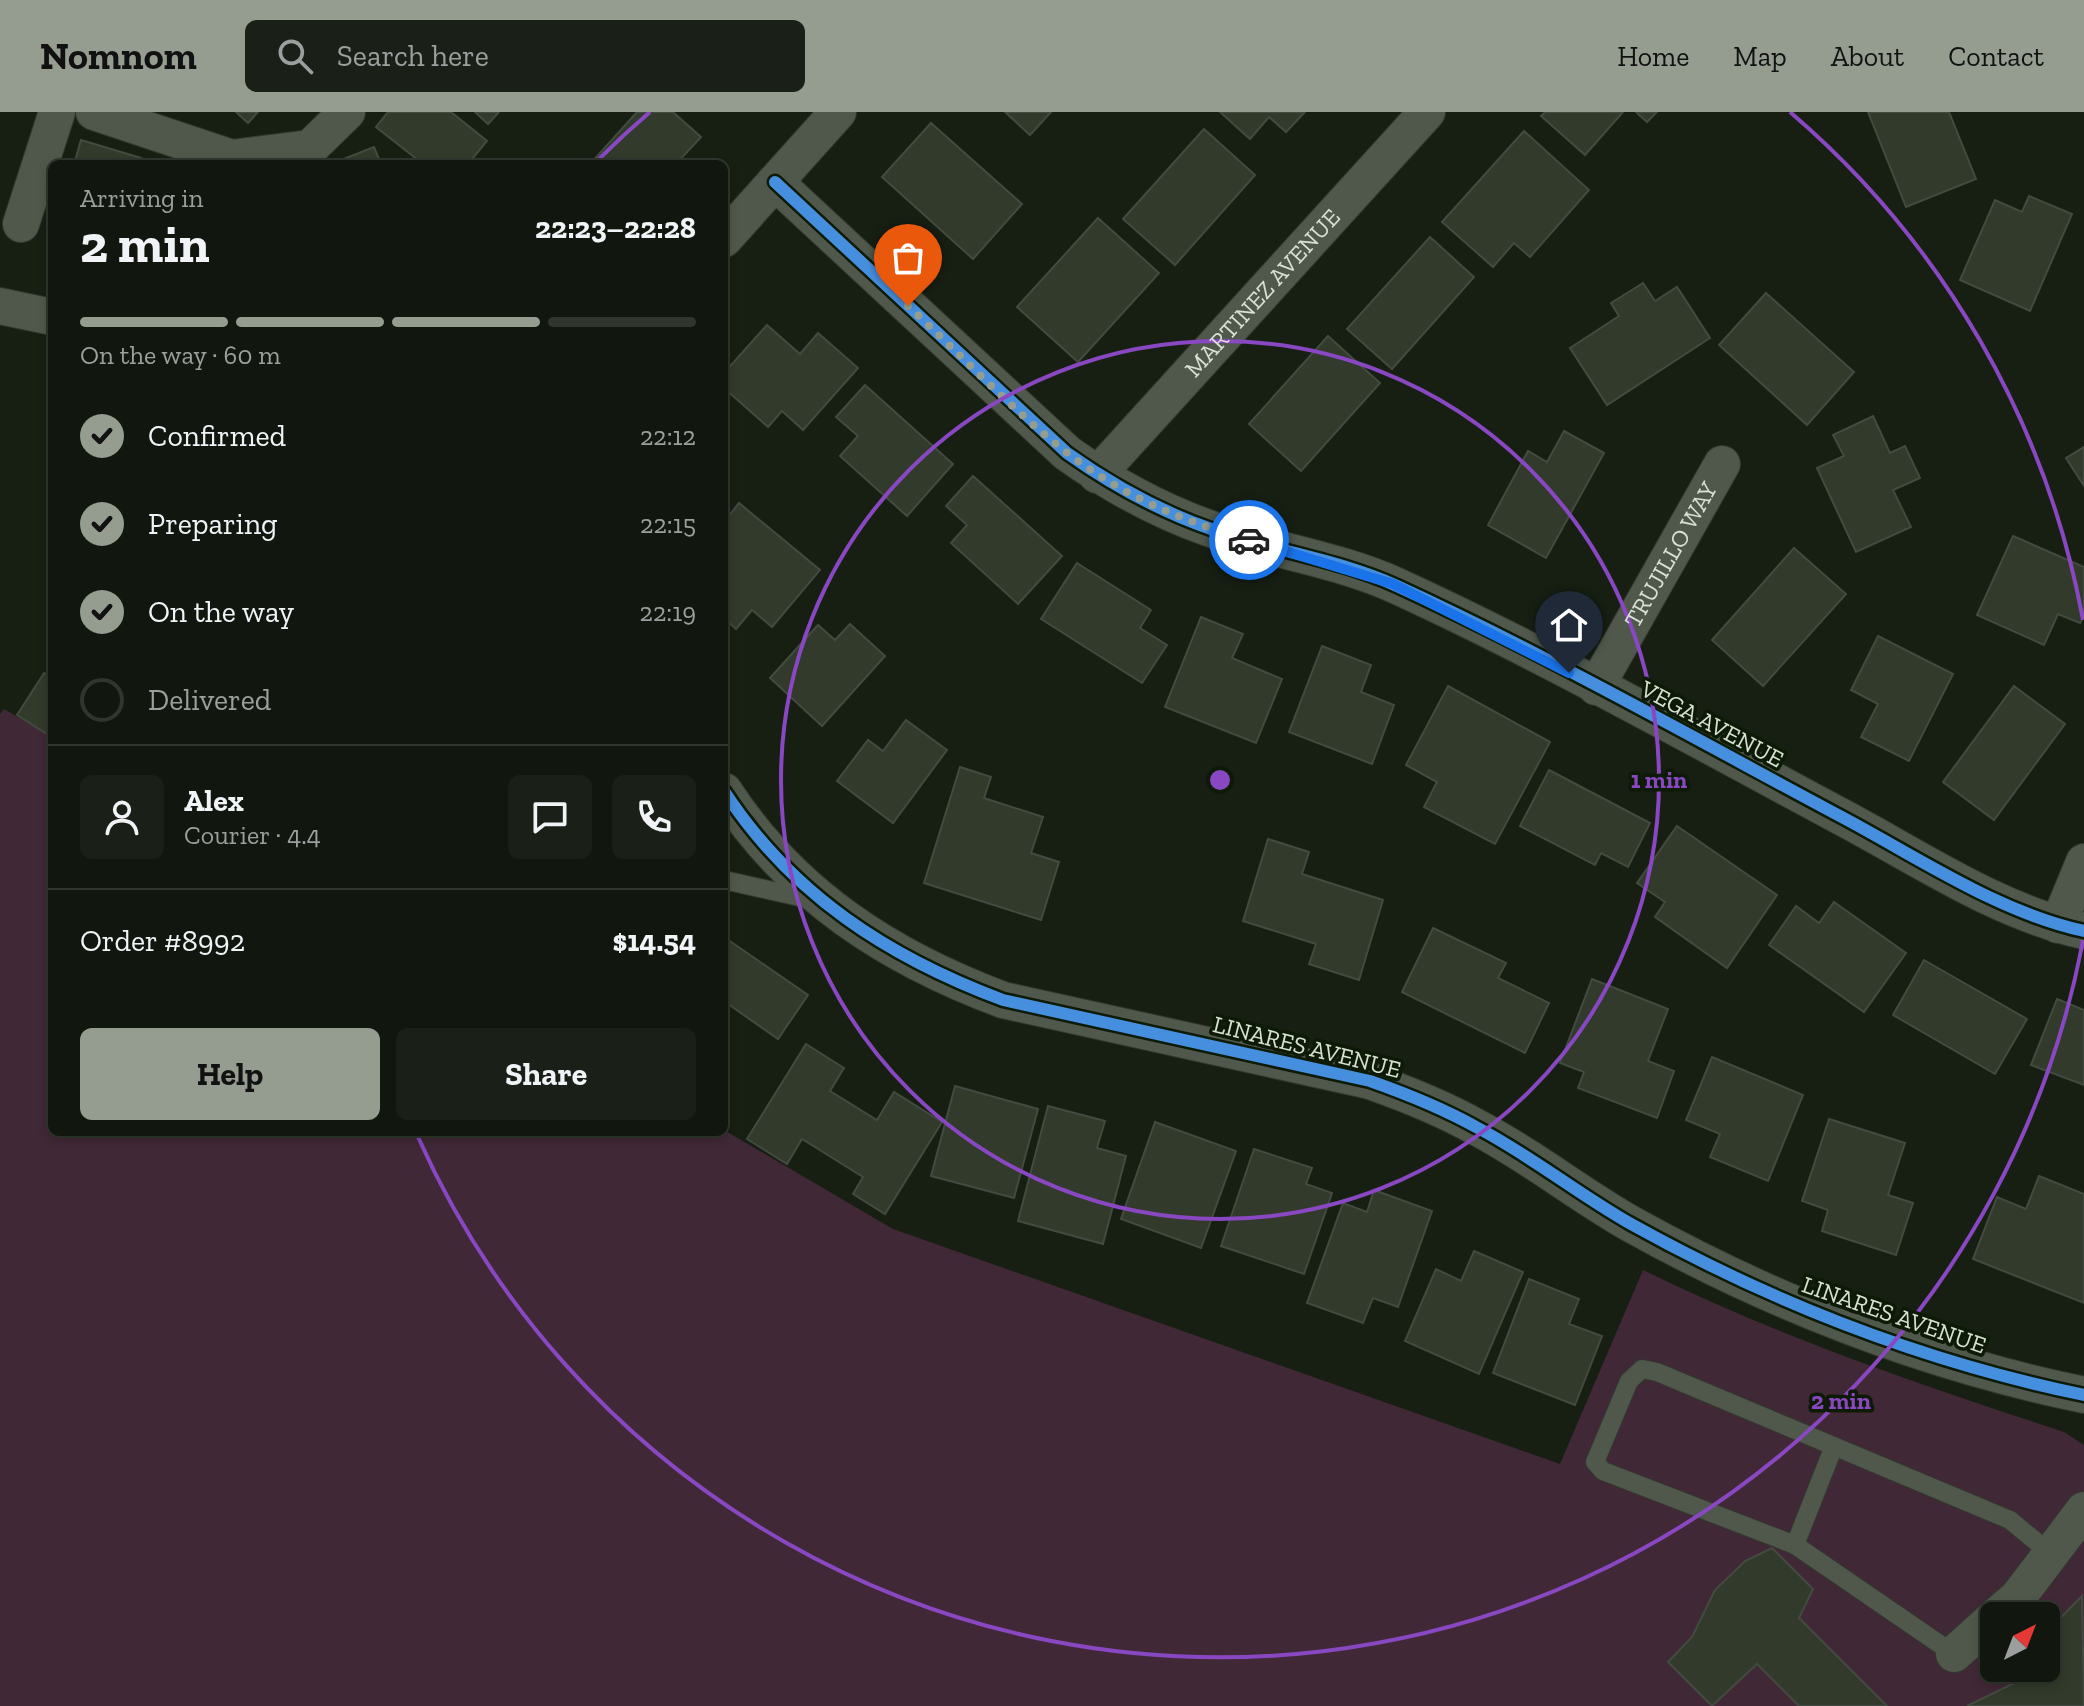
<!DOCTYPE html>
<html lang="en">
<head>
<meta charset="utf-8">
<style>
  :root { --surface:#11170e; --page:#1a2017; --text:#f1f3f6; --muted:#9c9f9e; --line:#30362e; --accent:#949d90 }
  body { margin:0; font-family:"Zilla Slab",serif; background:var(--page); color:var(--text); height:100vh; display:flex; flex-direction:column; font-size:30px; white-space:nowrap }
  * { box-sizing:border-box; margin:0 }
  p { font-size:26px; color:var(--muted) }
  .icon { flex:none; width:44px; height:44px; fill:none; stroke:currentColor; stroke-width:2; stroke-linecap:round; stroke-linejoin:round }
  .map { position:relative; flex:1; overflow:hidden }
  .sheet { position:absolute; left:48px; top:48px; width:680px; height:976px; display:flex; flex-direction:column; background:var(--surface); border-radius:12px; box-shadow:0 4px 12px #0003,0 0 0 2px var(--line) }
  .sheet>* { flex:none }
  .needle { width:52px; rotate:42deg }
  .fabs { position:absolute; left:1980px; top:1490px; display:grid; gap:16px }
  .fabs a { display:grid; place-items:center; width:80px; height:80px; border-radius:12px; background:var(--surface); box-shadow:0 4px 12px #0003,0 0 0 2px var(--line); font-size:40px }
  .pin { position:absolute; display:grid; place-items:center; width:68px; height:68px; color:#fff; margin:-82px -34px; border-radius:50% 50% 50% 0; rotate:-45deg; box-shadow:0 0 8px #0007 }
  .pin .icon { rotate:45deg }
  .courier { position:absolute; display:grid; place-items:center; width:80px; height:80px; margin:-40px; border:6px solid #1a73e8; border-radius:50%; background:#fff; color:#222; box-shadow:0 2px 10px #0007 }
  .headline em { font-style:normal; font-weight:800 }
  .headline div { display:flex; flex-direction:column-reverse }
  .headline { display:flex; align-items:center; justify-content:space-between; height:136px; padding:0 32px }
  h1 { font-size:52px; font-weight:800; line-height:60px }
  .bar { display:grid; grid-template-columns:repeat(4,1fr); gap:12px 8px; align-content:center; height:96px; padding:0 32px }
  .bar i { height:10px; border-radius:6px; background:var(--line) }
  .bar .active { background:var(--accent) }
  .bar p { grid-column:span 4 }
  .line { display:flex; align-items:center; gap:20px; padding:0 32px; border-top:2px solid var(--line) }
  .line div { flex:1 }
  .round { display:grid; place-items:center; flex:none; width:84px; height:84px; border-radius:12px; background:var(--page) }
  ol { padding:0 32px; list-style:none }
  li { display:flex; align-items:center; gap:24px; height:88px }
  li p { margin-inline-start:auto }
  li .icon { padding:8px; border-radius:50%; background:var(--accent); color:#111; stroke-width:4 }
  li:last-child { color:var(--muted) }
  li i { width:44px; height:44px; border:4px solid var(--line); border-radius:50% }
  .action { display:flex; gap:16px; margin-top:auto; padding:16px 32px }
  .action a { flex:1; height:92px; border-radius:12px; background:var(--accent); color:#111; font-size:32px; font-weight:800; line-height:92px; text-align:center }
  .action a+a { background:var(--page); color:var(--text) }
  header { display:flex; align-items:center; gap:48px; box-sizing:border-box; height:112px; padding:0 40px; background:var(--accent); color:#111 }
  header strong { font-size:38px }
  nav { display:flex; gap:44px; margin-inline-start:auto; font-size:28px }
  .search { width:560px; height:72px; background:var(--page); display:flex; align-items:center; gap:20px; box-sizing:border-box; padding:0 28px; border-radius:12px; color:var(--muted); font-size:30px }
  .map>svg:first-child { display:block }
  .green { fill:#412836; fill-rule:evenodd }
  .building { fill:#313a2b; stroke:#434a40; stroke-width:2 }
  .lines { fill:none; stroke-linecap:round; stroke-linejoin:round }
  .service-casing { stroke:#33392f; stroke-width:20 }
  .minor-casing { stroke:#33392f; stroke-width:38 }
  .service { stroke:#50584b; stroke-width:18 }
  .minor { stroke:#50584b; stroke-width:36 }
  .cycleway-casing { stroke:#0d1a06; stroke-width:17 }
  .cycleway { stroke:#468fdf; stroke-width:12 }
  .done { stroke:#949d90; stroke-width:8; stroke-dasharray:0 14.4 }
  .route { stroke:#1a73e8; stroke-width:10 }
  .ring { fill:none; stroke:#8947c2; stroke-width:4 }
  .labels { text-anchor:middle; stroke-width:7; stroke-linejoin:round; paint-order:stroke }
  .street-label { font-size:24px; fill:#d8e1d3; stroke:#0d1a06 }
  .centre { fill:#8947c2; stroke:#0d1a06; stroke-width:4 }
  .ring-label { font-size:24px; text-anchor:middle; font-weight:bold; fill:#8947c2; stroke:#0d1a06; stroke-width:7; stroke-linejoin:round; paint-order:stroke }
</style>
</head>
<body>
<header>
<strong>Nomnom</strong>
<div class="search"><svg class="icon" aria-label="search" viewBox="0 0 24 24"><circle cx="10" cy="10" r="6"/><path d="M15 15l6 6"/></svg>Search here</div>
<nav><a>Home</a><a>Map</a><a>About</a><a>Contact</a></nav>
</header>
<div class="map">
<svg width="2084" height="1594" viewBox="0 0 2084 1594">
  <rect width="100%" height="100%" fill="#171f13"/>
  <path class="green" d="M4,597l48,28v395l672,-2 169,99 667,235 83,-194c136,67 278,115 421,162l20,13v261h-2084v-992zM1994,1504h52v52h-52z"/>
  <g class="building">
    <path d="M236,0h22l-10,11z"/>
    <path d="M388,0h63l36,29 -19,23h-45l-47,-37z"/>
    <path d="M475,0h24l-11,12z"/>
    <path d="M637,0h36l28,25 -25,27h-86z"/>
    <path d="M1005,0h46l-21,23z"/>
    <path d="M1220,0h85l-19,20 -17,-15 -19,22z"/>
    <path d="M1545,0h78l-38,43 -44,-39z"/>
    <path d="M1636,0h21l-10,10z"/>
    <path d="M1868,0h81l27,67 -70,28z"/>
    <path d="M931,11l91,81 -49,55 -91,-82z"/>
    <path d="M1204,17l51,46 -80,90 -52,-46z"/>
    <path d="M1524,19l65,59 -59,67 -16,-14 -21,24 -51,-45z"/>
    <path d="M81,28l60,18 -2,6h-65z"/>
    <path d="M374,35l7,17h-50z"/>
    <path d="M2029,84l43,18 -42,97 -70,-31 35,-80 27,12z"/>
    <path d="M1098,106l61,55 -81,89 -61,-55z"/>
    <path d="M1430,125l44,40 -82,92 -45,-40z"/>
    <path d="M1643,171l12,18 22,-14 33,51 -103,67 -37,-57 49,-32 -8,-13z"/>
    <path d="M1766,181l88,79 -47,53 -88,-80z"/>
    <path d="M767,213l33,29 18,-21 40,35 -55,62 -21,-19 -14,16 -44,-39v-15z"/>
    <path d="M1328,224l52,47 -79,88 -52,-47z"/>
    <path d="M865,273l88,79 -46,52 -67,-60 18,-20 -22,-19z"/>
    <path d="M1873,304l17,37 15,-7 15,32 -27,12 18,37 -55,25 -39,-84 27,-12 -11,-21z"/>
    <path d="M1564,319l40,22 -58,105 -58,-33 40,-74 19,11z"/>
    <path d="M2084,335v39l-18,-28z"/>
    <path d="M973,364l89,80 -44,48 -67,-61 16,-18 -21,-19z"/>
    <path d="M739,391l81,67 -48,57 -20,-17 -16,19 -12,-11v-96z"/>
    <path d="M2013,424l71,31v48l-4,8 -22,-9 -14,31 -67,-30z"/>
    <path d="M1794,436l52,46 -83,92 -51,-46z"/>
    <path d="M1077,451l74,47 -11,18 27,17 -25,38 -101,-64z"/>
    <path d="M1201,505l42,17 -11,24 50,21 -26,64 -91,-36z"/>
    <path d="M850,512l35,32 -63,70 -52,-48 48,-53 17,15z"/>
    <path d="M1878,524l75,38 -44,87 -48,-24 17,-33 -27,-14z"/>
    <path d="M1322,534l49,19 -10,27 33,13 -22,59 -83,-32z"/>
    <path d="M44,561l8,5v48l-5,8 -30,-19z"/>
    <path d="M1448,574l102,56 -55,102 -71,-37 13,-25 -31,-17z"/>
    <path d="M2014,574l51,38 -71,96 -51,-38z"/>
    <path d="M906,608l41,30 -54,73 -56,-42 31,-41 15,11z"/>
    <path d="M960,655l31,10 -7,21 59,19 -12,36 28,9 -18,58 -117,-37z"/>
    <path d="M1549,658l101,53 -22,44 -27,-14 -6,12 -75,-39z"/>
    <path d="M1677,714l100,69 -50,73 -72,-51 10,-15 -28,-19z"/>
    <path d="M1268,727l41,13 -7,22 81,26 -24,80 -50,-16 7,-20 -73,-23z"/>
    <path d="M1834,790l72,51 -42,59 -95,-67 27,-39 23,17z"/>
    <path d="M1433,816l73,35 -8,15 51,25 -24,50 -123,-61z"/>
    <path d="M724,825l84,58 -30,44 -50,-35 -4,6z"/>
    <path d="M1924,848l103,59 -32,55 -102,-59z"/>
    <path d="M1592,867l76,30 -20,52 26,10 -17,47 -79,-30 6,-16 -24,-9z"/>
    <path d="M2057,887l27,11v75l-53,-20z"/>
    <path d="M806,932l38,24 -14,23 47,29 17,-28 48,30 -57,92 -32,-20 10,-17 -61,-38 -15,25 -40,-25z"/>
    <path d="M1712,945l91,38 -35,86 -58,-24 10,-23 -34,-14z"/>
    <path d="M955,974l83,23 -24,89 -83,-22z"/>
    <path d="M1048,994l57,15 -8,27 29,8 -23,88 -85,-23z"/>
    <path d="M1829,1007l76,24 -17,52 25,8 -17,52 -74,-24 6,-21 -26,-9z"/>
    <path d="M1155,1010l81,29 -35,97 -80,-29z"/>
    <path d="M1254,1037l58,19 -6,16 26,9 -28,81 -83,-28z"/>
    <path d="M2039,1064l45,18v109l-111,-44 24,-62 29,12z"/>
    <path d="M1374,1078l58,21 -34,96 -25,-9 -10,25 -56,-20 36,-100 24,9z"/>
    <path d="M1474,1139l49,21 -44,102 -74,-33 31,-72 25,12z"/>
    <path d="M1529,1167l50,20 -10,25 33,12 -27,69 -82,-32z"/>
    <path d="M1772,1436l41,41 -14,29 88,88h-88l-42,-42 -45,42 -44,-44 24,-25 23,-47 30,-29z"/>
    <path d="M2082,1484l2,110h-117l58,-28 -4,-10h25v-35z"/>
  </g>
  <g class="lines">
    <defs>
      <g id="service">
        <path d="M724,768l89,20"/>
        <path d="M1795,1433l39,-99"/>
        <path d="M1954,1542l-159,-109 -192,-74 -8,-9 34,-81 13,-12 15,3 353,148 41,34"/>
      </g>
      <g id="minor">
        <path d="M94,0l138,46 78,-10 37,-36"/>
        <path d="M775,70l292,271c45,32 92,58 144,76 61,22 127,30 186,57 150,69 295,151 441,229 78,41 159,97 246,116"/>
        <path d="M21,112l36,-112"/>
        <path d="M724,127l114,-127"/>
        <path d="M0,194l52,11"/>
        <path id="s1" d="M1097,363l330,-363"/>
        <path id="s2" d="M1596,575l126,-223"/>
        <path d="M724,679c68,104 164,166 279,209l367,81c37,13 72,27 106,46 54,28 102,67 155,97 142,79 294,138 453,171"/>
        <path d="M2058,813l26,-63"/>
        <path d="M1996,1504l22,-19 66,-87"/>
        <path d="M1954,1542l40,-36"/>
      </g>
    </defs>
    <use href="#service" class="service-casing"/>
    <use href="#minor" class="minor-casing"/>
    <use href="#service" class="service"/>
    <use href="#minor" class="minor"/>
    <defs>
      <g id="cycleway">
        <path d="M775,70l292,271c45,32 92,58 144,76 61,22 127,30 186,57 150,69 295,151 441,229 78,41 159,97 246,116"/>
        <path d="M724,679c68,104 164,166 279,209l367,81c37,13 72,27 106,46 54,28 102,67 155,97 142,79 294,138 453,171"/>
      </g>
    </defs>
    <use href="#cycleway" class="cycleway-casing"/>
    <use href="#cycleway" class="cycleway"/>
  </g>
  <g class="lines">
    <path class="done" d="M908,194c57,52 125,127 189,168 47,31 99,51 152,66"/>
    <path class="route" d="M1249,428l144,44 176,89"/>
  </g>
  <g class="ring">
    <circle cx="1220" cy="668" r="439"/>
    <path d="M2083 828A878 878 0 0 1 418 1025M599 47A878 878 0 0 1 650 0M1790 0A878 878 0 0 1 2083 508"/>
  </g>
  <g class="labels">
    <g class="street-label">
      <text dy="8" stroke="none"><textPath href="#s1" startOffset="246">MARTINEZ AVENUE</textPath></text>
      <text dy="8" stroke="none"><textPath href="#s2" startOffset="152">TRUJILLO WAY</textPath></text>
      <text transform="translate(1712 612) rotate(28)" y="8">VEGA AVENUE</text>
      <text transform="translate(1307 935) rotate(14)" y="8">LINARES AVENUE</text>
      <text transform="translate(1894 1203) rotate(19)" y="8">LINARES AVENUE</text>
    </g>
  </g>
  <circle cx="1220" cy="668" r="12" class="centre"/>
  <g class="ring-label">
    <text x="1659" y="676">1 min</text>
    <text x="1841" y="1297">2 min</text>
  </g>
</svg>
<div class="fabs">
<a><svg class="needle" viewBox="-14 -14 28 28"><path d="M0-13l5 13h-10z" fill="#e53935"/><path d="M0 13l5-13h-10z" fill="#9c9f9e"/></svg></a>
</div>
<div class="pin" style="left:908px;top:194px;background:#ea580c"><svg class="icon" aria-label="bag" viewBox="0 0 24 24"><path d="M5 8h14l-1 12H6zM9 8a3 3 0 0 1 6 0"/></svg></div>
<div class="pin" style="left:1569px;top:561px;background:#1f2937"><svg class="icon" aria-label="home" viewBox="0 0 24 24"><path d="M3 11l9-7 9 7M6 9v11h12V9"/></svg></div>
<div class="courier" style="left:1249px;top:428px"><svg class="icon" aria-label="car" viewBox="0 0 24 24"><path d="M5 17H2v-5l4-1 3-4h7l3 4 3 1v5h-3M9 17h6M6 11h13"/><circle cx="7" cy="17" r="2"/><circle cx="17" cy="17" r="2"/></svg></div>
<section class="sheet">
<div class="headline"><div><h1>2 min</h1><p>Arriving in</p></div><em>22:23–22:28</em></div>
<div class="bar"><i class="active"></i><i class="active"></i><i class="active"></i><i></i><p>On the way · 60 m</p></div>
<ol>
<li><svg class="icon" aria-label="check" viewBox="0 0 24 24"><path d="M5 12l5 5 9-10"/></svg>Confirmed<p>22:12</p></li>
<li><svg class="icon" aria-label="check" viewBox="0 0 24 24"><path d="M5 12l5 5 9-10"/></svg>Preparing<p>22:15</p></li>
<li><svg class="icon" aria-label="check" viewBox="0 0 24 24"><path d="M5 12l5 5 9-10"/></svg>On the way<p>22:19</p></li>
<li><i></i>Delivered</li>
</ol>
<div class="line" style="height:144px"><a class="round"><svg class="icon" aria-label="person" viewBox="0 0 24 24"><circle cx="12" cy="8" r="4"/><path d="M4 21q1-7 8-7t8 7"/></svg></a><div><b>Alex</b><p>Courier · 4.4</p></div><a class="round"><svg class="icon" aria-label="chat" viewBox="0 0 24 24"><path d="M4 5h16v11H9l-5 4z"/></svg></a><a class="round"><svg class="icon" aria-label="phone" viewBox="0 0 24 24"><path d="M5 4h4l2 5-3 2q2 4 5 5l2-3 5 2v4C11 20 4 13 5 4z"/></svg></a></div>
<div class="line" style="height:104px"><div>Order #8992</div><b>$14.54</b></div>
<div class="action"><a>Help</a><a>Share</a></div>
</section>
</div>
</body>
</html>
